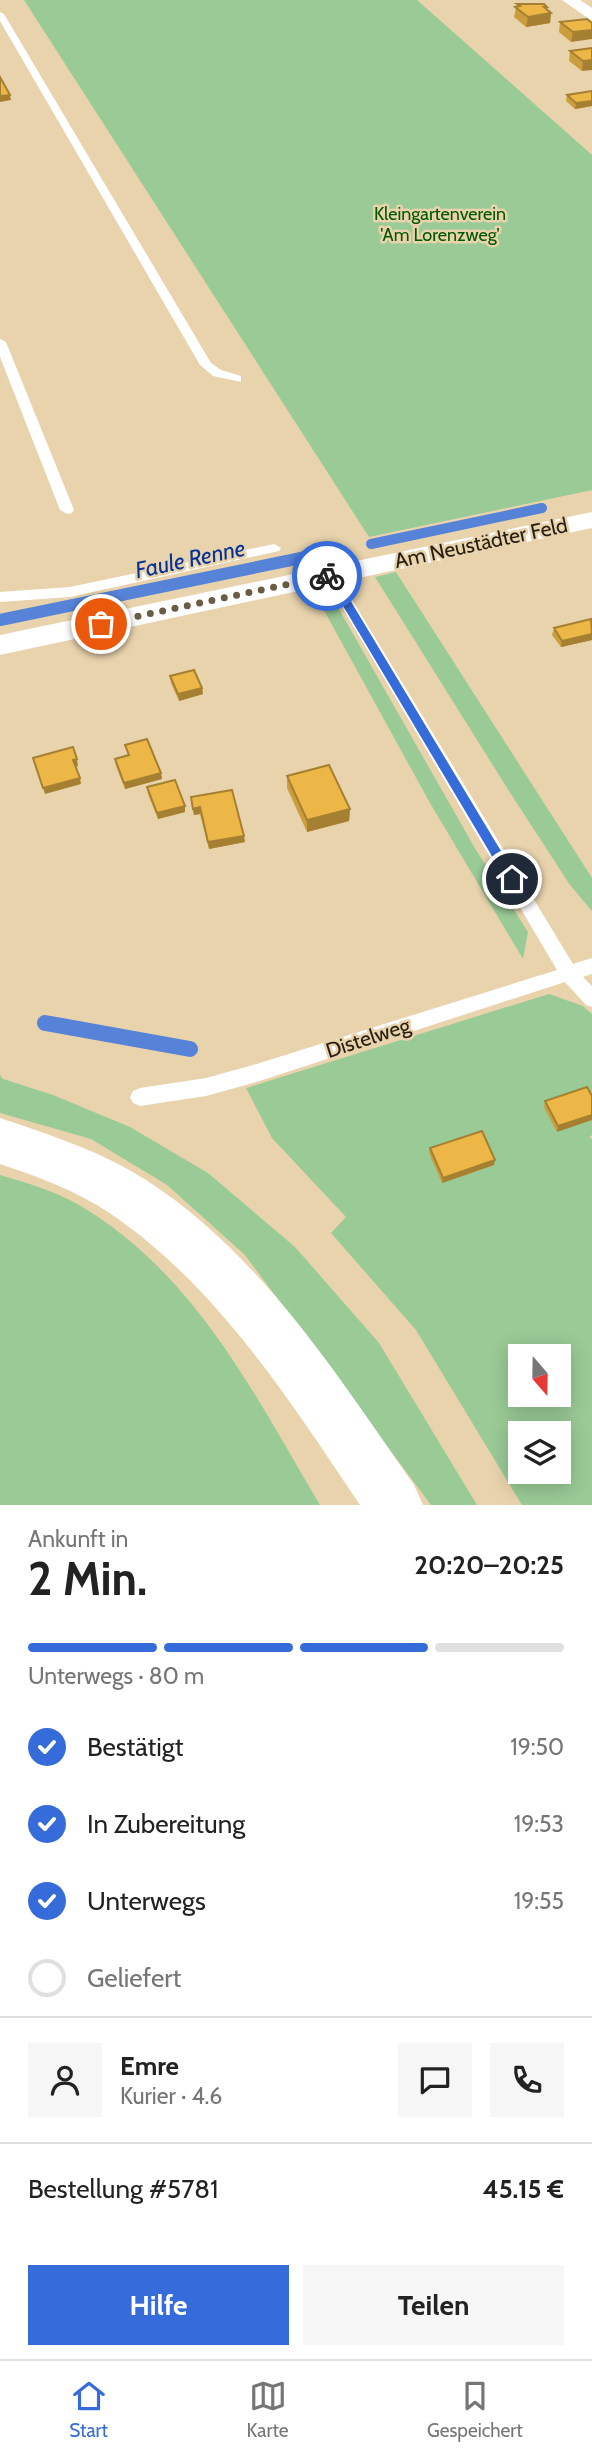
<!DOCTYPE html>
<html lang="de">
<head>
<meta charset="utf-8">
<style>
  :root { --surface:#fff; --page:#f6f6f6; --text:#222; --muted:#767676; --line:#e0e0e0; --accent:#366bda }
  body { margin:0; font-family:Cabin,sans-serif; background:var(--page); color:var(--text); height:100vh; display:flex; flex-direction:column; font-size:26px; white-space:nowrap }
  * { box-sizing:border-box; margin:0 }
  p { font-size:23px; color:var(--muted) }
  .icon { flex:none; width:38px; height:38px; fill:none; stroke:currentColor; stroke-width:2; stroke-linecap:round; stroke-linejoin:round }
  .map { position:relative; height:1505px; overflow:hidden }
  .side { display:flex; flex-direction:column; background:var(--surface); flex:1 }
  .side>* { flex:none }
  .needle { width:46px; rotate:160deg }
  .controls { position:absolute; left:508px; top:1344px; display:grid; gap:14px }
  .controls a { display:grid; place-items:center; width:63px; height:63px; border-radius:0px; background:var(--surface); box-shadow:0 4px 18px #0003; font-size:35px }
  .pin { position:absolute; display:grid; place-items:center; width:60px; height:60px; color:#fff; margin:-30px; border:4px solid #fff; border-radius:50%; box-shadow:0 2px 7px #0007 }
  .courier { position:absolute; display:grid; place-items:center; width:70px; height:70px; margin:-35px; border:5px solid #366bda; border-radius:50%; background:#fff; color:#222; box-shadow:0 2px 9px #0007 }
  .overview em { font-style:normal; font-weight:700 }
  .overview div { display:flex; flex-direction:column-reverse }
  .overview { display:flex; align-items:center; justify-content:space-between; height:119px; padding:0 28px }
  h1 { font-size:46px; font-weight:700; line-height:52px }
  .bar { display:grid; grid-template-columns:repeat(4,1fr); gap:10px 7px; align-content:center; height:84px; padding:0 28px }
  .bar i { height:9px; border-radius:5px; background:var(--line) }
  .bar .active { background:var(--accent) }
  .bar p { grid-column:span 4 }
  .line { display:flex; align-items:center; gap:18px; padding:0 28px; border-top:2px solid var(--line) }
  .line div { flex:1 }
  .round { display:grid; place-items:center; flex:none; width:74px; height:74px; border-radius:0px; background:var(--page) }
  ol { padding:0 28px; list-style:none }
  li { display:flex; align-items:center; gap:21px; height:77px }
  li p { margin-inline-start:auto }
  li .icon { padding:7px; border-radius:50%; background:var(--accent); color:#fff; stroke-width:4 }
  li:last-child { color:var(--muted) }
  li i { width:38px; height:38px; border:4px solid var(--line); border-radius:50% }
  .button { display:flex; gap:14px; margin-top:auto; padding:14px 28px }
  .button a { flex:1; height:80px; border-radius:0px; background:var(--accent); color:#fff; font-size:28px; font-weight:700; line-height:80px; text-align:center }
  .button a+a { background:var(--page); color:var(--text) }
  .menu { display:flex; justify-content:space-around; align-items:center; height:98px; border-top:2px solid var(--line); background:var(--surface); font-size:19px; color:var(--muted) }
  .menu a { display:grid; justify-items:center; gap:4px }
  .menu .active { color:var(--accent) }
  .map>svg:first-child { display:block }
  .green { fill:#9aca96; fill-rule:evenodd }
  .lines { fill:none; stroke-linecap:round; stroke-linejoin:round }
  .stream-far2 { stroke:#5682d8; stroke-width:10 }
  .stream-far1 { stroke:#5682d8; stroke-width:12 }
  .stream { stroke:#5682d8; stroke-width:16 }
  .lane { fill:#fff; fill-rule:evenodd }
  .street { fill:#fff; fill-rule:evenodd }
  .highway { fill:#fff; fill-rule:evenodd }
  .wall { fill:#cc9d3d }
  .shaded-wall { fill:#a68032 }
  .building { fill:#edb747; stroke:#a68032; stroke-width:2 }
  .route { fill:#366bda }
  .done { stroke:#6a5d47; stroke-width:7; stroke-dasharray:0 12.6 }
  .labels { text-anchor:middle; stroke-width:5; stroke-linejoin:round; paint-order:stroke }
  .far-park-label { font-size:18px; fill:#005801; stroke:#e8d3ad }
  .street-label { font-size:21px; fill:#261e10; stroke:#e8d3ad }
  .water-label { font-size:23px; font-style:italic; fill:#053296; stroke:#e8d3ad }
</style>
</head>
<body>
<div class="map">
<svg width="592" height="1505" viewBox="0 0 592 1505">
  <rect width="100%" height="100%" fill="#e8d3ad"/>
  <g class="green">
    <path d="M24,0h393l175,155v335l-223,47z"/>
    <path d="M396,572l196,306v33l-22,-26 -61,-94 -134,-214z"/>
    <path d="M314,587l18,10 144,253 52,82 -5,27 -93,-156 -115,-209z"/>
    <path d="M549,994l34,12 9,8v121l-3,2 3,2v366h-70l-106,-175 -85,-97 15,-16 -74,-79 -26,-50zM520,1356h38v39h-38zM520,1433h38v39h-38z"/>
    <path d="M0,1075l3,4 50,16 77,32 78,46 87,74 84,96 98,162h-46l-186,-250 -78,-70 -76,-46 -91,-26z"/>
    <path d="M0,1175c27,8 55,16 79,30 116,68 175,189 241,300h-320z"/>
  </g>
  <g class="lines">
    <path class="stream-far2" d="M371,544l171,-36"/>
    <path class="stream-far1" d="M0,620l306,-63"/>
    <path class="stream" d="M45,1023l145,26"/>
    <g class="lane">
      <path d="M0,12l4,2 207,349 10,7 20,6v6l-28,-6 -13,-11 -200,-344z"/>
      <path d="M0,339l6,3 68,168 -2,3 -5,1 -7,-4 -60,-153z"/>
      <path d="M274,544l7,4 -2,3 -209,46 -70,5v-10l70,-5z"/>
      <path d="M330,570l7,5 236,389 19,-6v16l-9,3 9,9v21l-6,-2 -21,-23 -312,101 -47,13 -66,10 -7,-3 -3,-6 3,-6 7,-3 66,-10 47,-13 304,-95 -234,-395z"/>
    </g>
    <g class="street">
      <path d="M562,0h18l12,8v13z"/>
      <path d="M592,512v16l-592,127v-20z"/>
    </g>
    <path class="highway" d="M0,1118c50,17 101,33 146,62 115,74 191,195 268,305l9,20h-63c-71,-105 -142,-218 -249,-291 -34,-23 -72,-37 -111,-50z"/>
  </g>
  <g class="wall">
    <path d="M517,4l30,6 4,3 -1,10 -24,4 -12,-10z"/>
    <path d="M587,19l-16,23 -12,-10 1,-10z"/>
    <path d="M592,48l-10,23 -13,-10 1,-10z"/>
    <path d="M592,91v15l-17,3 -9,-8 1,-6z"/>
    <path d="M592,620v20l-31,7 -9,-12 2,-7z"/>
    <path d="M170,676l32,12 1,6 -24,7 -8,-18z"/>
    <path d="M125,745l36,28 1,6 -37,10 -9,-23 -1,-7 13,-4z"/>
    <path d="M287,776l63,33 -1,12 -42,11 -20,-44z"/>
    <path d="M147,787l38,25 -27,7 -10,-25z"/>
    <path d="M191,797l54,45 -36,7 -9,-35 -6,1z"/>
    <path d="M587,1087l-30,45 -13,-25 1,-6z"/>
    <path d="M430,1148l64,17 -52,18 -13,-30z"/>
  </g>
  <g class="shaded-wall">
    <path d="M544,7h3v7l4,-1 -1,10 -24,4 2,-10z"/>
    <path d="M592,30v9l-21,3 2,-10z"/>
    <path d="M592,60v10l-10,1 1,-10z"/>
    <path d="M10,95l1,5 -11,2v-6z"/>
    <path d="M592,101v5l-17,3 1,-6z"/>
    <path d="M592,634v6l-31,7 1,-6z"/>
    <path d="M202,688l1,6 -24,7 -1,-7z"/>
    <path d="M77,759l1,7 -3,1 -2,-7z"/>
    <path d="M161,773l1,6 -37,10 -1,-6z"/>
    <path d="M80,778l1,6 -36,10 -2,-6z"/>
    <path d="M185,806v6l-27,7 -1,-6z"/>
    <path d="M200,807v7l-6,1 -1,-6z"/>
    <path d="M350,809l-1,12 -42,11v-12z"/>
    <path d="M244,836l1,6 -36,7 -1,-7z"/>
    <path d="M592,1115v5l-35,12 1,-6z"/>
    <path d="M495,1160l-1,5 -52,18 1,-5z"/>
  </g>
  <g class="building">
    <path d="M517,4h27l3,3h-3l7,6 -23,4 -13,-10 5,-1z"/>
    <path d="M587,19l5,4v7l-19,2 -13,-10z"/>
    <path d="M592,48v12l-9,1 -13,-10z"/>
    <path d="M0,77l10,18 -10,1z"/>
    <path d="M592,91v10l-16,2 -9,-8z"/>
    <path d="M591,619l1,15 -30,7 -8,-13z"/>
    <path d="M194,670l8,18 -24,6 -8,-18z"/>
    <path d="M147,739l14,34 -37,10 -9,-24 14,-4 -4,-10z"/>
    <path d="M73,747l4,12 -4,1 7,18 -37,10 -10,-30z"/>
    <path d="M329,765l21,44 -43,11 -20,-44z"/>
    <path d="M175,780l10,26 -28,7 -10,-26z"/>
    <path d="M232,790l12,46 -36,6 -8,-35 -7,2 -2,-12z"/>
    <path d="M587,1087l5,9v19l-34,11 -13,-25z"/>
    <path d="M482,1131l13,29 -52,18 -13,-30z"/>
  </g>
  <path class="route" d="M327,572l8,3 181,301v7h-8l-181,-304 -5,-3z"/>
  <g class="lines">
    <path class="done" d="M101,624l226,-48"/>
  </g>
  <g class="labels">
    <g class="far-park-label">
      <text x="440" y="220">Kleingartenverein<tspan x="440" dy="21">'Am Lorenzweg'</tspan></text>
    </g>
    <g class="street-label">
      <text transform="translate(481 543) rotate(-12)" y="7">Am Neustädter Feld</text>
      <text transform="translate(368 1038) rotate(-18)" y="7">Distelweg</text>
    </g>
    <g class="water-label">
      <text transform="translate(190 559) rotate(-12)" y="8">Faule Renne</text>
    </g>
  </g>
</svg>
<div class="controls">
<a><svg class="needle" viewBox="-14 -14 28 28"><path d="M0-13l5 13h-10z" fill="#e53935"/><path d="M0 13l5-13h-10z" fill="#767676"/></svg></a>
<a><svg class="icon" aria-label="layers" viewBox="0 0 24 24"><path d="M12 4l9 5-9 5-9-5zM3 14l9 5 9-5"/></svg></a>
</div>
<div class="pin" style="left:101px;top:624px;background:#ea580c"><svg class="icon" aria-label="bag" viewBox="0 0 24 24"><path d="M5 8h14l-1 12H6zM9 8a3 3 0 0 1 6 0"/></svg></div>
<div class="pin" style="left:512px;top:879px;background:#1f2937"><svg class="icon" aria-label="home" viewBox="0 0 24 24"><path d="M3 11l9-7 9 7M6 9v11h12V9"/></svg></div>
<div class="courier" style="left:327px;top:576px"><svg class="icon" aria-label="bike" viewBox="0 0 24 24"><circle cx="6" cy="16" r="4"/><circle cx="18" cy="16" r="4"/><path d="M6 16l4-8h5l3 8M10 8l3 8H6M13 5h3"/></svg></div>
</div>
<section class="side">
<div class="overview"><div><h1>2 Min.</h1><p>Ankunft in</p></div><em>20:20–20:25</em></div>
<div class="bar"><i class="active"></i><i class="active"></i><i class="active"></i><i></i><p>Unterwegs · 80 m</p></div>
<ol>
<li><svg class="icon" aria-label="check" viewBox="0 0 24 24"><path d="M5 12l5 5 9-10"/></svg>Bestätigt<p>19:50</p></li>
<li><svg class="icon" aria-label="check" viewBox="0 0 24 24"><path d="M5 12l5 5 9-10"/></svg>In Zubereitung<p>19:53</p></li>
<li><svg class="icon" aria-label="check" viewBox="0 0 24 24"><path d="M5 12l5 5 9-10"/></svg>Unterwegs<p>19:55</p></li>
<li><i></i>Geliefert</li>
</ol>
<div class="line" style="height:126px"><a class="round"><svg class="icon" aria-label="person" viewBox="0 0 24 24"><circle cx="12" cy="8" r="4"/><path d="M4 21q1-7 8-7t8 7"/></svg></a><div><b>Emre</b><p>Kurier · 4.6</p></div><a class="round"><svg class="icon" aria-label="chat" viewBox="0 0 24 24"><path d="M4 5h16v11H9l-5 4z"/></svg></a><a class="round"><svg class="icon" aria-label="phone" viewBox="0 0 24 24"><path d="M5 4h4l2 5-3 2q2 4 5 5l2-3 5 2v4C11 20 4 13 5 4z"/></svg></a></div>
<div class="line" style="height:91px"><div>Bestellung #5781</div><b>45.15 €</b></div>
<div class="button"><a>Hilfe</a><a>Teilen</a></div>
</section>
<nav class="menu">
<a class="active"><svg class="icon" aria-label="home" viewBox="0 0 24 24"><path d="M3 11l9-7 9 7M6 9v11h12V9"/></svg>Start</a>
<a><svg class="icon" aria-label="map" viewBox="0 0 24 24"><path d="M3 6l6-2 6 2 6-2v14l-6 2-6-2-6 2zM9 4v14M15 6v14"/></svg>Karte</a>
<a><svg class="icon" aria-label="saved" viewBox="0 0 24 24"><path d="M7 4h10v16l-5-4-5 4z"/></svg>Gespeichert</a>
</nav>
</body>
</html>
